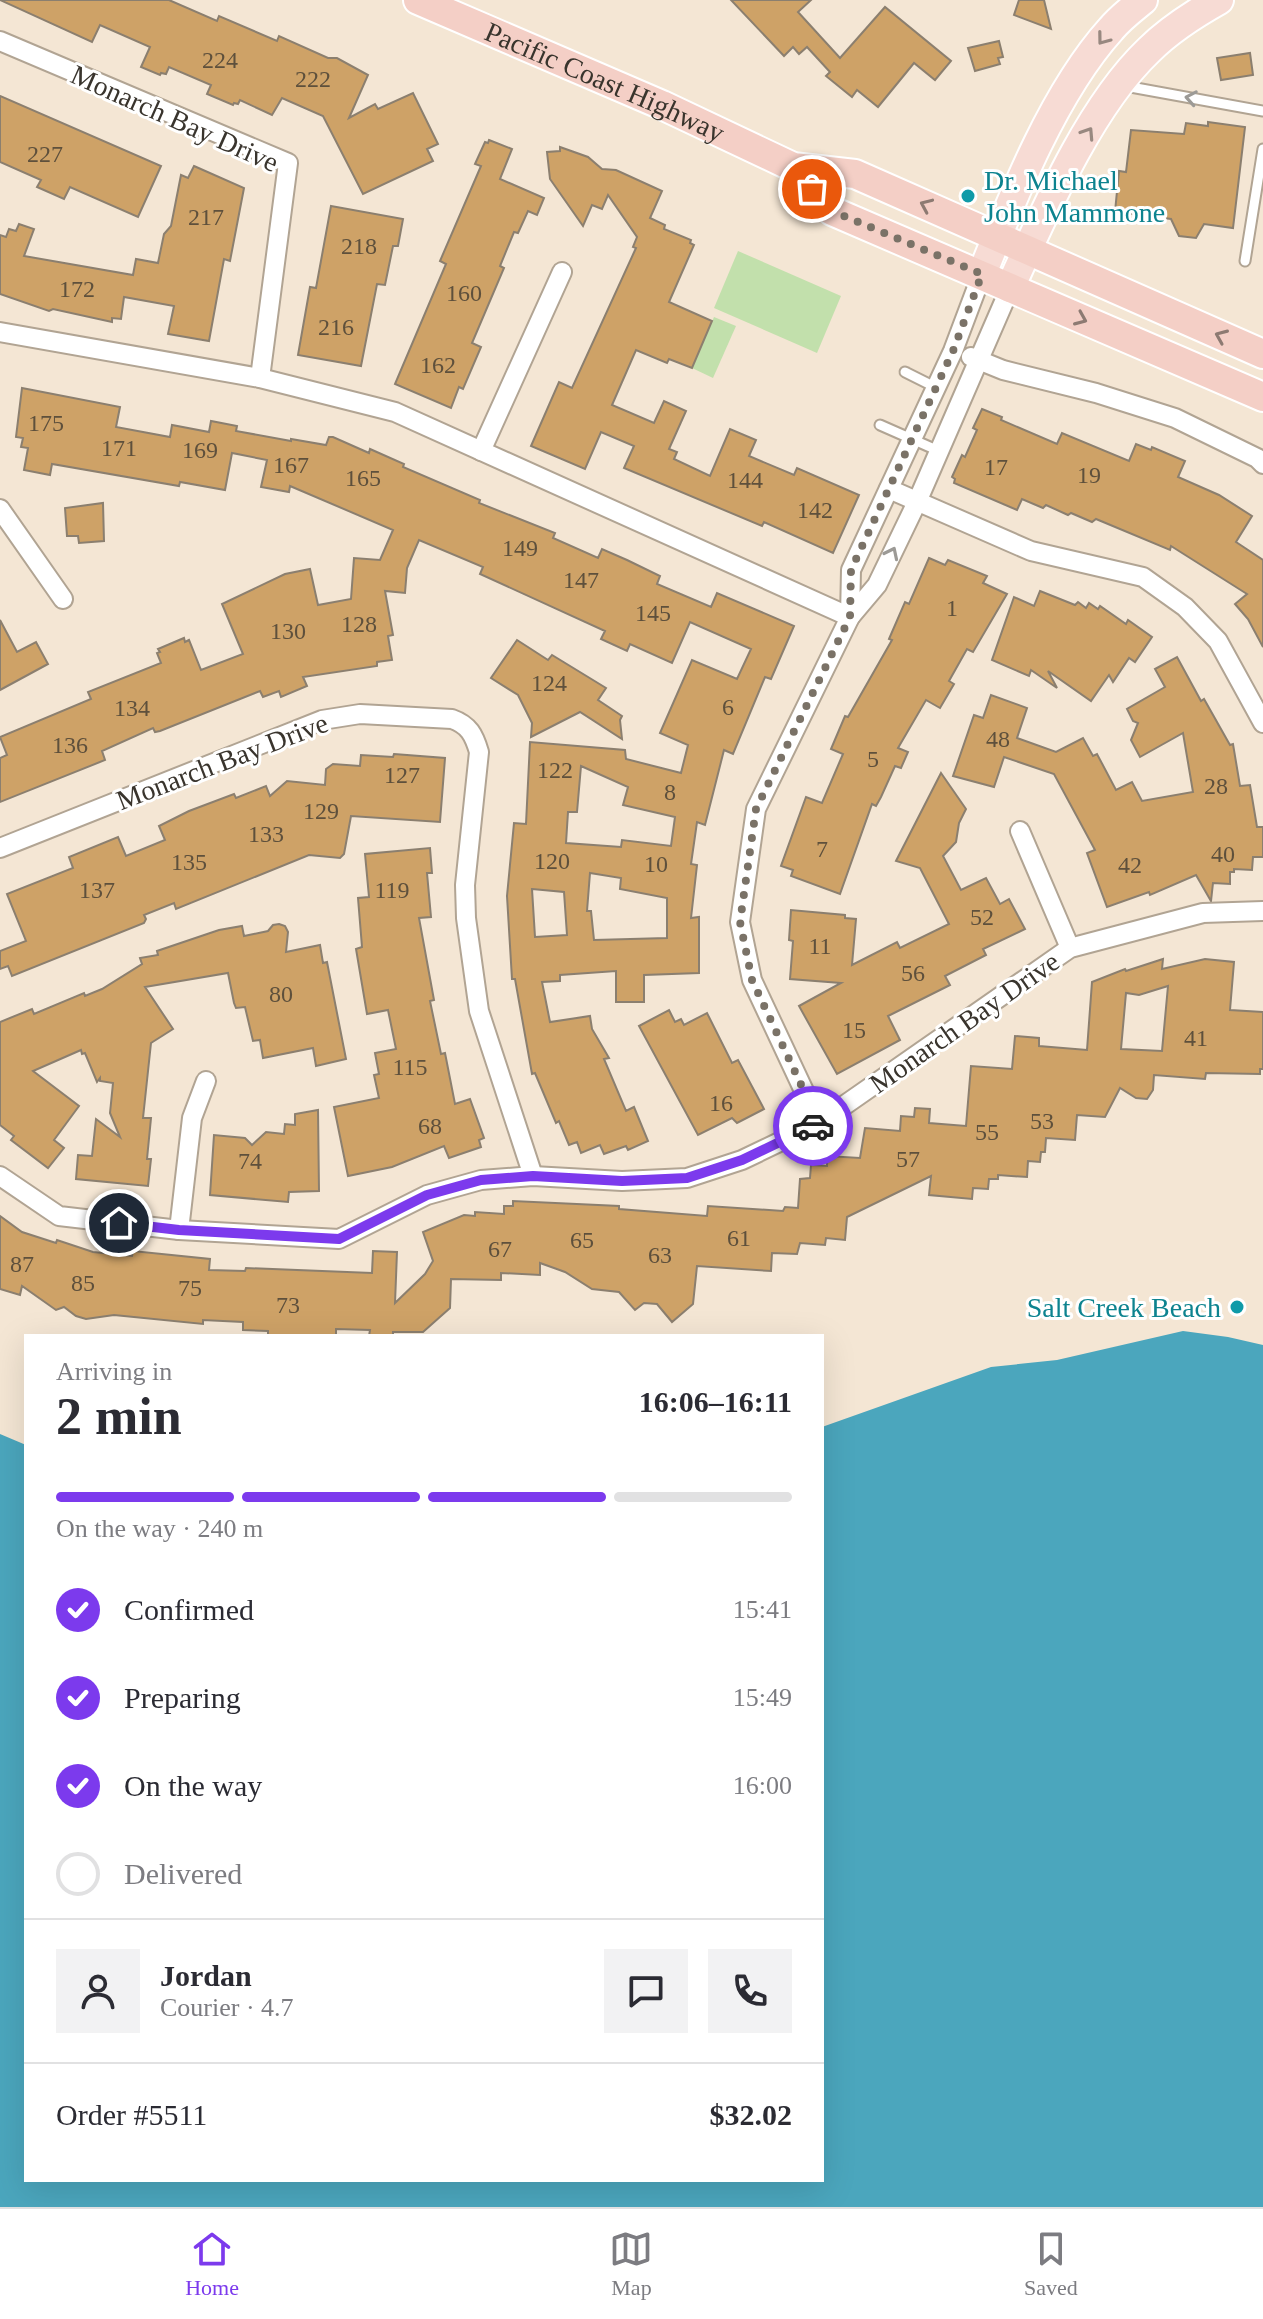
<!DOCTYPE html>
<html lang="en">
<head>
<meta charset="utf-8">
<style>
  :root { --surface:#fff; --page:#f2f2f3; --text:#2b2b33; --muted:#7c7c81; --line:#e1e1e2; --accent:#7c3aed }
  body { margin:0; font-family:Georgia,serif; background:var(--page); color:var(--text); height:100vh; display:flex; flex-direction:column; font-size:30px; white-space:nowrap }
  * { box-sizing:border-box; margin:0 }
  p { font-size:26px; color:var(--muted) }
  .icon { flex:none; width:44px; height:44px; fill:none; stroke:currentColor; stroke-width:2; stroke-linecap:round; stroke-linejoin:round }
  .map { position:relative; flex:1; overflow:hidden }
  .drawer { position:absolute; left:24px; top:1334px; width:800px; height:848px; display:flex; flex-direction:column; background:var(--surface); border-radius:0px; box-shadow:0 8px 32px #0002 }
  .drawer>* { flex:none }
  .pin { position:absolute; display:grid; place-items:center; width:68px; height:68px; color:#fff; margin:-34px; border:4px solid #fff; border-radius:50%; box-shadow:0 2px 8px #0007 }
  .courier { position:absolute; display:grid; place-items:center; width:80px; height:80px; margin:-40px; border:6px solid #7c3aed; border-radius:50%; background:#fff; color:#222; box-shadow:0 2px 10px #0007 }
  .summary em { font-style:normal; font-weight:700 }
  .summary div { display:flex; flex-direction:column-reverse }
  .summary { display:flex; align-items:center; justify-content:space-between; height:136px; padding:0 32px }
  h1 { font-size:52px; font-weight:700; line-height:60px }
  .bar { display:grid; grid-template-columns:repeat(4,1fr); gap:12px 8px; align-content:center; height:96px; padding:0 32px }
  .bar i { height:10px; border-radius:6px; background:var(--line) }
  .bar .on { background:var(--accent) }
  .bar p { grid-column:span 4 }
  .line { display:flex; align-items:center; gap:20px; padding:0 32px; border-top:2px solid var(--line) }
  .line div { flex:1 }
  .round { display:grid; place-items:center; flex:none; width:84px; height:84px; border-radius:0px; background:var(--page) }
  ol { padding:0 32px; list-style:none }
  li { display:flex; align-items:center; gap:24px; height:88px }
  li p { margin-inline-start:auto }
  li .icon { padding:8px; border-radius:50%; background:var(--accent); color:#fff; stroke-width:4 }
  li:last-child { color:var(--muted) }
  li i { width:44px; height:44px; border:4px solid var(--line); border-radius:50% }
  .menu { display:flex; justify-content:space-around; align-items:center; height:112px; border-top:2px solid var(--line); background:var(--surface); font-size:22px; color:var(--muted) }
  .menu a { display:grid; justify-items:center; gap:4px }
  .menu .on { color:var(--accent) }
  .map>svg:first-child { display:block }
  .green { fill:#c2e0ac }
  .water { fill:#4ba6bd }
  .building { fill:#cea267; stroke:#8b7f6f; stroke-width:2; fill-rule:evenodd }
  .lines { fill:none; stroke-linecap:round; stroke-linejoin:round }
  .service-casing { stroke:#b1a493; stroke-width:13 }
  .minor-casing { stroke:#b1a493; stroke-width:22 }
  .primary-casing { stroke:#fff; stroke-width:32 }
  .trunk-casing { stroke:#fff; stroke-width:32 }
  .service { stroke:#fff; stroke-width:9 }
  .minor { stroke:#fff; stroke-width:18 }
  .primary { stroke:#f7dbd4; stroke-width:28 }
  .trunk { stroke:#f4cfc6; stroke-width:28 }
  .oneway { stroke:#988880 }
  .oneway2 { stroke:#9c9a96 }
  .oneway3 { stroke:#8d7a72 }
  .done { stroke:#7a7267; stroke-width:8; stroke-dasharray:0 14.4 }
  .route { stroke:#7c3aed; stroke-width:10 }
  .culture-dot { fill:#0f9aa8; stroke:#fff; stroke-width:3 }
  .labels { text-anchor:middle; stroke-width:6; stroke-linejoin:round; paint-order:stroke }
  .number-label { font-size:24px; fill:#5e503c }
  .street-label { font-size:28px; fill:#39342d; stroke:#fff }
  .culture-label { font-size:28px; fill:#0d838f; stroke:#fff; text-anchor:start }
</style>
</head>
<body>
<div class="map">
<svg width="1263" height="2207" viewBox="0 0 1263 2207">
  <rect width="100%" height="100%" fill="#f4e6d4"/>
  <g class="green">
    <path d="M738,251l103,45 -24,57 -103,-45z"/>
    <path d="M714,317l22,9 -23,52 -21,-10z"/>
  </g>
  <path class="water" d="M1183,1331l45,6 35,8v862h-1263v-773l26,11v735h796v-753l169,-60 66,-7z"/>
  <g class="building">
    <path d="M0,0h169l48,21 2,-5 58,25 2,-5 49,22h9l31,17 -19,43 26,-14 3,5 35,-16 25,51 -11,5 6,12 -70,33 -40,-78 -41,-18 -10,17 -32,-15 -2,4 -4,-1 -1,2 -26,-11 4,-9 -42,-18 -3,7 -5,-1 -1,2 -19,-8 9,-20 -50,-22 -8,17z"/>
    <path d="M731,0h80l-13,12 42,46 45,-51 66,54 -16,19 -21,-17 -36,44 -21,-17 -5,7 -26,-21 4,-4 -23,-25 -8,7 -6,-7 -9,9z"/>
    <path d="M1019,0h25l7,29 -37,-14z"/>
    <path d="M999,41l4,16 -5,1 2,6 -25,7 -7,-23z"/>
    <path d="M1250,53l3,22 -32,5 -4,-22z"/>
    <path d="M0,96l161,70 -23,51 -68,-30 -6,12 -27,-12 4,-7 -41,-18z"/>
    <path d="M1208,122l37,5 -12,101 -29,-4 -8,14 -17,-2 -8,-17 -56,-7 4,-41 7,1 5,-42 53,4 2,-11 22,3z"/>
    <path d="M489,140l23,9 -12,30 44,19 -7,17 -9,-4 -10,22 -4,-1 -14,34 4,2 -32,75 9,4 -18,42 -4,-2 -8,21 -56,-24 51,-120 -6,-3 41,-95 -6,-2 10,-22 3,1z"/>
    <path d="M560,147l28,10 14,12 14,1 46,21 -12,27 15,7 -1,4 27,11 -1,3 4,2 -25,57 43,19 -20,47 -23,-9 -2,4 -31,-13 -24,55 42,18 10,-22 22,10 -17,38 8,3 -3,7 36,17 20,-47 26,11 -7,16 45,19 3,-7 62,27 -26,58 -69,-31 -2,4 -138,-58 10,-22 -33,-14 -16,37 -54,-23 28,-64 13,6 64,-140 -3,-1 4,-10 -29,-42 -6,14 -10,-4 -9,21 -33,-47 -3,-27 13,-1z"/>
    <path d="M194,166l50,22 -14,73 -6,-2 -15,82 -41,-7 6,-28 -50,-9 -3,22 -9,-1v4l-59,-13 -4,2 -49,-17v-59l6,2 3,-8 7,2 3,-7 15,5 -10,27 109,19 3,-16 22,4 6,-29 7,-8 10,-51 7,3z"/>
    <path d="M331,206l72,13 -5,27h-5l-8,39 -8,-1 -16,82 -63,-11 12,-68 6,1z"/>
    <path d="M22,388l98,19 -4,20 54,10 2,-12 37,7 2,-11 26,5 -1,5 55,10v-2l35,6 3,-8h4l36,16 1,-4 34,15 -1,3 77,33 -1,3 76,30 -2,5 45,20 4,-9 25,11 33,16 -3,8 54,23 6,-14 77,33 -23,53 -6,-2 -32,77 -9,-4 -19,75 -8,-3 -6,42 6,1 -6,53 8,-1v56l-55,2v27h-28v-31l-56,4v6l-18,1 8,40 40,-6 2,13 17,29 -5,1 22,52 8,-4 14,34 -20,9 -2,-4 -22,8 -4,-9 -19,8 -4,-11 -8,3 -10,-24 -3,2 -21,-50 -3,1 -17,-95h-3l-5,-83 7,-73 12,1 4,-82 95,8 1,9 55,14 7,-28 -28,-12 32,-73 45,19 14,-30 -61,-27 -18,41 -42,-19 -3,7 -26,-12 4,-8 -125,-57 3,-7 -64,-27 -12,28 -2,25 -20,-2 8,44 -5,1 4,24 -15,2v4l-74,11 4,9 -26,11 -2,-6 -16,6 -3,-6 -100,40 -5,1 -2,-4 -51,23 3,9 -105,42v-44l7,-3 -7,-18 91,-38 -3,-7 73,-29 -4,-10 3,-1 -2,-3 26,-11 1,4 4,-2 12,30 42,-16 -21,-50 63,-30 25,-5 8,36 33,-6 3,-41 26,2 13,-30 -103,-44 -1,6 -28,-5 6,-27 -35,-7 -7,37 -45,-8 -1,4 -127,-22 -2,11 -26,-5 4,-22 -7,-1 2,-9 -7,-1zM581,766l47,21 -5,18 52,12 -4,29 -49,-6 -1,7 -55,-4 2,-31h9zM590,873l31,5 -1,11 47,9v40l-73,2 -3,-29h-4zM532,889l32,3 3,43 -32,2z"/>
    <path d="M982,409l20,8 -1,3 56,24 5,-11 67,28 7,-17 15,6 1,-3 33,14 -7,16 41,18 33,21 -16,26 27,18v87l-15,-28 -13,-15 12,-10 -76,-48 -1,4 -74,-31 -4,3 -21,-9 -3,2 -22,-10 -3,3 -21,-9 -5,11 -63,-27 1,-4 -3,-2 10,-22 3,2 12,-27 -4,-2z"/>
    <path d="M103,503l1,38 -25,2 -1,-7h-11l-2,-28z"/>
    <path d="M929,558l16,7 3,-5 39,16 -4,7 24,11 -34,58 -6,-3 -18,32 5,3 -14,24 -14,-8 -28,48 10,4 -7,16 -6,-2 -14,31 -5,9 -4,-2 -32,90 -49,-18 2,-6 -12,-4 25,-69 16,6 21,-49 -12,-5 14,-33 3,1 44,-77 -3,-1 16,-37 4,2z"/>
    <path d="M1040,591l35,14 3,-3 8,6 3,-5 9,6 2,-3 26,18 2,-4 24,17 -17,25 -6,-4 -16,24 -4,-7 -18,26 -43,-30 9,17 -26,-18 -2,6 -37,-16 22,-63 20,9z"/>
    <path d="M0,620l17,32 19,-10 12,22 -48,26z"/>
    <path d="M517,640l31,20 4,-5 54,33 -8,12 24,16 -2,4 2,19 -42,-27 -49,25 1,-14 -14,-28 -27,-17z"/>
    <path d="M1177,657l24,44 3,-2 26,46 3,-1 7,42 10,-1 7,42h6v30h-10l-1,13 -18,-1v3h-4v12l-17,-1 -2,18 -15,-26 -46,20 -1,-3 -42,15 -20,-54 8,-3 -41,-76 -50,-17 -10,30 -41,-11 21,-61 9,3 8,-23 36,13 -10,30 39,14 27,-14 10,18 4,-2 19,36 16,-8 10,19 51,-9 -10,-59 -43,24 -9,-17 7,-17 -5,-2 -6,-12 38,-22 -10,-18z"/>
    <path d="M394,754l51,4 -5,64 -89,-6 -7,38 -4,4 -31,-3 -133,54 -2,-6 -30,12 2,4 -2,4 -132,53 -4,-10 -8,3v-18l26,-10 -19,-47 66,-26 -4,-11 49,-20 8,19 39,-16 -6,-14 30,-15 45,-17 2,4 30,-12 4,10 17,-15 38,4 1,-16 7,-5 27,2 1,-11 32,2z"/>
    <path d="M941,773l25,36 -7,14 -3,19 -13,14 18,34 25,-12 14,26 9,-5 16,30 -42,20 3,6 -41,21 5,9 -62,31 12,24 -63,34 -38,-68 42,-23 -51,-4 3,-38 -4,-1 2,-30 54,5v3l11,1 -4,46 45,-23 3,6 49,-24 -29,-56 -24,-7z"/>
    <path d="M430,848l2,25h-5l4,44 -12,1 15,82 -4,1 11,53 4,-1 10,51 15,-5 14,39 -5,2 2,7 -32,11 -5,-12 -52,21 -44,9 -14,-69 45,-9 -5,-23 5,-1 -4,-21 21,-4 -8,-39 -21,4 -11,-65 6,-2 -4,-49 11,-1 -4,-43z"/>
    <path d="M279,924l6,2 3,6 -2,20 34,-7 3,18 4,-1 19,97 -30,7 -3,-18 -50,10 -3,-18 -7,1 -8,-34 -9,1 -2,-5 -6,-30 -83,14 28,42 -22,14 -8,75h8l-4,41h4l-3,27 -72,-7 2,-24 14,1 4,-37 24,18 -10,-24 3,-30 -13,-2v-3l-3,4 -12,-29 -3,1 -1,-4 -48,21 46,35 -25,34 10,8 -16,20 -37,-28 3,-4 -14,-11v-103l32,-13 2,5 50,-21 1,3 17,-7 40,-25 -2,-6 18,-3 -1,-4 62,-21 23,-4 2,10 24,-5 5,-6z"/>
    <path d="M1163,959l-1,10 43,-10 29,3 -4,48 33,2v57h-3v5l-54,-1 -1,6 -51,-4 -1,15 -6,9 -11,-1 -16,-10 -15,29 -28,-2 -2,25 -29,-2 -1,14h-4l-1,10 -12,-1 -1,16 -29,-2v4h-9l-1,10 -15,-1 -1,11 -43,-4 2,-19 -84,41 -2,23 -19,-2 -1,7 -25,-2 -3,11 -25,-1 -1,18 -74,-5 -4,38 -21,18 -15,-18 -13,-1 -9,7 -16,-18 -27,-3 -27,-17 -25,-9v12l-39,-2v7l-50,-1 -1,29 -27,24h-30v4h-24l1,-6 -34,-1v7h-68v-5l-25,-1v-8l-40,-2v4l-89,-9 -28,4 -10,-3 -12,-9 -8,3 -34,-24 -2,9 -20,-6v-73l22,16 34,11 1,-3 36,12 39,4 1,-5 77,8 -1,11 36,1 1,-3 126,5 1,-22 24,1 -2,51 30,-29 8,-13 -10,-29 41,-17 11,1v-4l29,2v-8h9v-5l106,5v3l88,7 1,-10 75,5 2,-4 13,1 2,-29 10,-1 1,-13 16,1v-10l33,2 5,-30 35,3 1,-15 13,1 1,-9 15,1 -1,14 37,3 5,-60 41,3 3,-33 24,2v8l48,4 5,-68 33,-13 1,2zM1168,986l-6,65 -41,-2 5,-56 13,2z"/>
    <path d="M669,1010l6,12 6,-3 3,6 23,-12 25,50 6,-3 26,49 -27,14 -5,-5 -34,17 -59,-109z"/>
    <path d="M318,1110l1,81 -30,1 -1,10 -78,-7 4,-60 31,3 7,7 14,-13 18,2 1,-10 10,1v-11z"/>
  </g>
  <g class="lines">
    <defs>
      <g id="service">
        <path d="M1125,86l138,25"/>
        <path d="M1245,261l18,-112"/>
        <path d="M905,372l30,15"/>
        <path d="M880,425l59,26"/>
      </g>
      <g id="minor">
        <path d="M0,41l288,122 -28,215"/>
        <path d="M0,332l260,46 135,34 455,205"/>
        <path d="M971,357l32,13 93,23 79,25 82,40 6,6"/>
        <path d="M481,451l81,-179"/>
        <path d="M889,489l142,62 112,26 42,30 33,34 45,82"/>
        <path d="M0,509l63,90"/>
        <path d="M850,617l1,-47 102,-219 29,-77"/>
        <path d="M1020,831l50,117"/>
        <path d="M0,848l322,-128 38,-6 92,5c17,6 22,16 27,33l-14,133 1,33 13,93 54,165"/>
        <path d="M819,1123l-67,-143 -12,-58 16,-113 94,-192 27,-32 40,-83 93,-214"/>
        <path d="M0,1176l59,40 120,14 160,9 88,-44 54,-15 52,-4 89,5 65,-3 55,-18 77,-37 251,-175 133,-35 60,-2"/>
        <path d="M179,1230l13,-112 14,-37"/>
      </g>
      <g id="primary">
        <path d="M982,274c31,-78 72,-182 129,-245 9,-11 21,-20 32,-29"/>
        <path d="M1010,288c34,-75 79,-181 139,-238 20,-20 45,-36 70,-50"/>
      </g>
      <g id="trunk">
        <path id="s1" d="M418,0l244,105 131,62 62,7 408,180"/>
        <path d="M793,167l39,44 431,186"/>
      </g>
    </defs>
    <use href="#service" class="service-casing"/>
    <use href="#minor" class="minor-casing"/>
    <use href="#primary" class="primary-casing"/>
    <use href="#trunk" class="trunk-casing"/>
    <use href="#service" class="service"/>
    <use href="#minor" class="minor"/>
    <use href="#primary" class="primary"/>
    <use href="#trunk" class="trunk"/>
  </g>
  <defs><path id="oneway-chevron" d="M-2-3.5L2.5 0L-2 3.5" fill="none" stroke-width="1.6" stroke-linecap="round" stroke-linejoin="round" transform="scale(2)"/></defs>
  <g class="oneway">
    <use href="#oneway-chevron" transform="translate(1103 39) rotate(127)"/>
    <use href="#oneway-chevron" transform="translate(1088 133) rotate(-57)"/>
  </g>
  <g class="oneway2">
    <use href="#oneway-chevron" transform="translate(1191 98) rotate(-170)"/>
    <use href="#oneway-chevron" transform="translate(892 553) rotate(-64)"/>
  </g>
  <g class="oneway3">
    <use href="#oneway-chevron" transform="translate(926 205) rotate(-156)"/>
    <use href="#oneway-chevron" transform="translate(1081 319) rotate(23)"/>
    <use href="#oneway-chevron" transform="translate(1221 336) rotate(-157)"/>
  </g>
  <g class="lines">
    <path class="done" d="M812,189l20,22 150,63 -29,77 -102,219 -1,47 -94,192 -16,113 12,58 67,143 -6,3"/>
    <path class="route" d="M119,1223l60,7 160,9 88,-44 54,-15 52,-4 89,5 65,-3 55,-18 71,-34"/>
  </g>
  <g class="culture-dot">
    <circle cx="968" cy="196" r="8"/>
    <circle cx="1237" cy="1307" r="8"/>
  </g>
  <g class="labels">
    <g class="number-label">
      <text x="220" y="68">224</text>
      <text x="313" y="87">222</text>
      <text x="45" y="162">227</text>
      <text x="206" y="225">217</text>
      <text x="359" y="254">218</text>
      <text x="77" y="297">172</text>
      <text x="464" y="301">160</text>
      <text x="336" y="335">216</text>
      <text x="438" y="373">162</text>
      <text x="46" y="431">175</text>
      <text x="119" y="456">171</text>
      <text x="200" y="458">169</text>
      <text x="291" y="473">167</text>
      <text x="996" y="475">17</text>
      <text x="1089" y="483">19</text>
      <text x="363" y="486">165</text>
      <text x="745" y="488">144</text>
      <text x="815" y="518">142</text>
      <text x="520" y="556">149</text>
      <text x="581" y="588">147</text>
      <text x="952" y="616">1</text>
      <text x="653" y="621">145</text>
      <text x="359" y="632">128</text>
      <text x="288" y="639">130</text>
      <text x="549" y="691">124</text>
      <text x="728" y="715">6</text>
      <text x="132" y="716">134</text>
      <text x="998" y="747">48</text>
      <text x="70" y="753">136</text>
      <text x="873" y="767">5</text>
      <text x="555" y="778">122</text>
      <text x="402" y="783">127</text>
      <text x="1216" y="794">28</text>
      <text x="670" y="800">8</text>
      <text x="321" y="819">129</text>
      <text x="266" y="842">133</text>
      <text x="822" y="857">7</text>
      <text x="1223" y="862">40</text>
      <text x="552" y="869">120</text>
      <text x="189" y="870">135</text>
      <text x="656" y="872">10</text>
      <text x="1130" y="873">42</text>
      <text x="97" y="898">137</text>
      <text x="392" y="898">119</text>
      <text x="982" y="925">52</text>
      <text x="820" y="954">11</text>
      <text x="913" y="981">56</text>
      <text x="281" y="1002">80</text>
      <text x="854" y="1038">15</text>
      <text x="1196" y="1046">41</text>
      <text x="410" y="1075">115</text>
      <text x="721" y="1111">16</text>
      <text x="1042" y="1129">53</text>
      <text x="430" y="1134">68</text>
      <text x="987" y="1140">55</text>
      <text x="908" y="1167">57</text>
      <text x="250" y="1169">74</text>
      <text x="739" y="1246">61</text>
      <text x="582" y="1248">65</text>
      <text x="500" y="1257">67</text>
      <text x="660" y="1263">63</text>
      <text x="22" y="1272">87</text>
      <text x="83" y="1291">85</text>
      <text x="190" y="1296">75</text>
      <text x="288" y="1313">73</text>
    </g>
    <g class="street-label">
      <text dy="10" stroke="none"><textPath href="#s1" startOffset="204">Pacific Coast Highway</textPath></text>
      <text transform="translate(175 118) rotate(24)" y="10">Monarch Bay Drive</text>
      <text transform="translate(222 761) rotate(-21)" y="10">Monarch Bay Drive</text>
      <text transform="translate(964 1022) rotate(-35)" y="10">Monarch Bay Drive</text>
    </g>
    <g class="culture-label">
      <text x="984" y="190">Dr. Michael<tspan x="984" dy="32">John Mammone</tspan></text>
      <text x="1221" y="1317" text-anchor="end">Salt Creek Beach</text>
    </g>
  </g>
</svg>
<div class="pin" style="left:812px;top:189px;background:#ea580c"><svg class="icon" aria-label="bag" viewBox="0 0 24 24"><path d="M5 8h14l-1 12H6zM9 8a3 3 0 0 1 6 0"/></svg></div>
<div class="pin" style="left:119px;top:1223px;background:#1f2937"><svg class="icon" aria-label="home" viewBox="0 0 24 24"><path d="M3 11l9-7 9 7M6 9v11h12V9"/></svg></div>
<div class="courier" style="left:813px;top:1126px"><svg class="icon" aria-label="car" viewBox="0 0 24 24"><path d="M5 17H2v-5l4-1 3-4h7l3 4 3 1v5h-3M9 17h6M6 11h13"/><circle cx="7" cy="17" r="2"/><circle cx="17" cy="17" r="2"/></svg></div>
<section class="drawer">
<div class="summary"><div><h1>2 min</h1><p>Arriving in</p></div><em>16:06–16:11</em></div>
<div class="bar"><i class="on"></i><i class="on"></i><i class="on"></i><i></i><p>On the way · 240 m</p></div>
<ol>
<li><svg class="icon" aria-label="check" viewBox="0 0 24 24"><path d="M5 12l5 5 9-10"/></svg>Confirmed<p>15:41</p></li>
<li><svg class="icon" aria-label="check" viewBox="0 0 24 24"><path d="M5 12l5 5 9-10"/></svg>Preparing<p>15:49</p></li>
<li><svg class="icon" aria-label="check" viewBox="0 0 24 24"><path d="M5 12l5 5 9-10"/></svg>On the way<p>16:00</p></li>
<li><i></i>Delivered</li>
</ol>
<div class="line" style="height:144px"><a class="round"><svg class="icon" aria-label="person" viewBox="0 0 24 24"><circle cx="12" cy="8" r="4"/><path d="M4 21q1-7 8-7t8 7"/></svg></a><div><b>Jordan</b><p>Courier · 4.7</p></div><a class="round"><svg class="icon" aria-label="chat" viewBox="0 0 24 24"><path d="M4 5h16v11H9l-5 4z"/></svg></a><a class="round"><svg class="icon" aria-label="phone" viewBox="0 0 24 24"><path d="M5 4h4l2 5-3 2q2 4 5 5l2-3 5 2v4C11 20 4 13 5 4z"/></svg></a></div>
<div class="line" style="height:104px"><div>Order #5511</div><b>$32.02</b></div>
</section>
</div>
<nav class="menu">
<a class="on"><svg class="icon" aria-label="home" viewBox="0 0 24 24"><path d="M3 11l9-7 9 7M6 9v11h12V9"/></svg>Home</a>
<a><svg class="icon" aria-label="map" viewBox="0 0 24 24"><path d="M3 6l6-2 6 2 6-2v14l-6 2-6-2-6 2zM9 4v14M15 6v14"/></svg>Map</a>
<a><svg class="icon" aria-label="saved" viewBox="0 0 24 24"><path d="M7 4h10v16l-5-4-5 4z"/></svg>Saved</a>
</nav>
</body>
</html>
